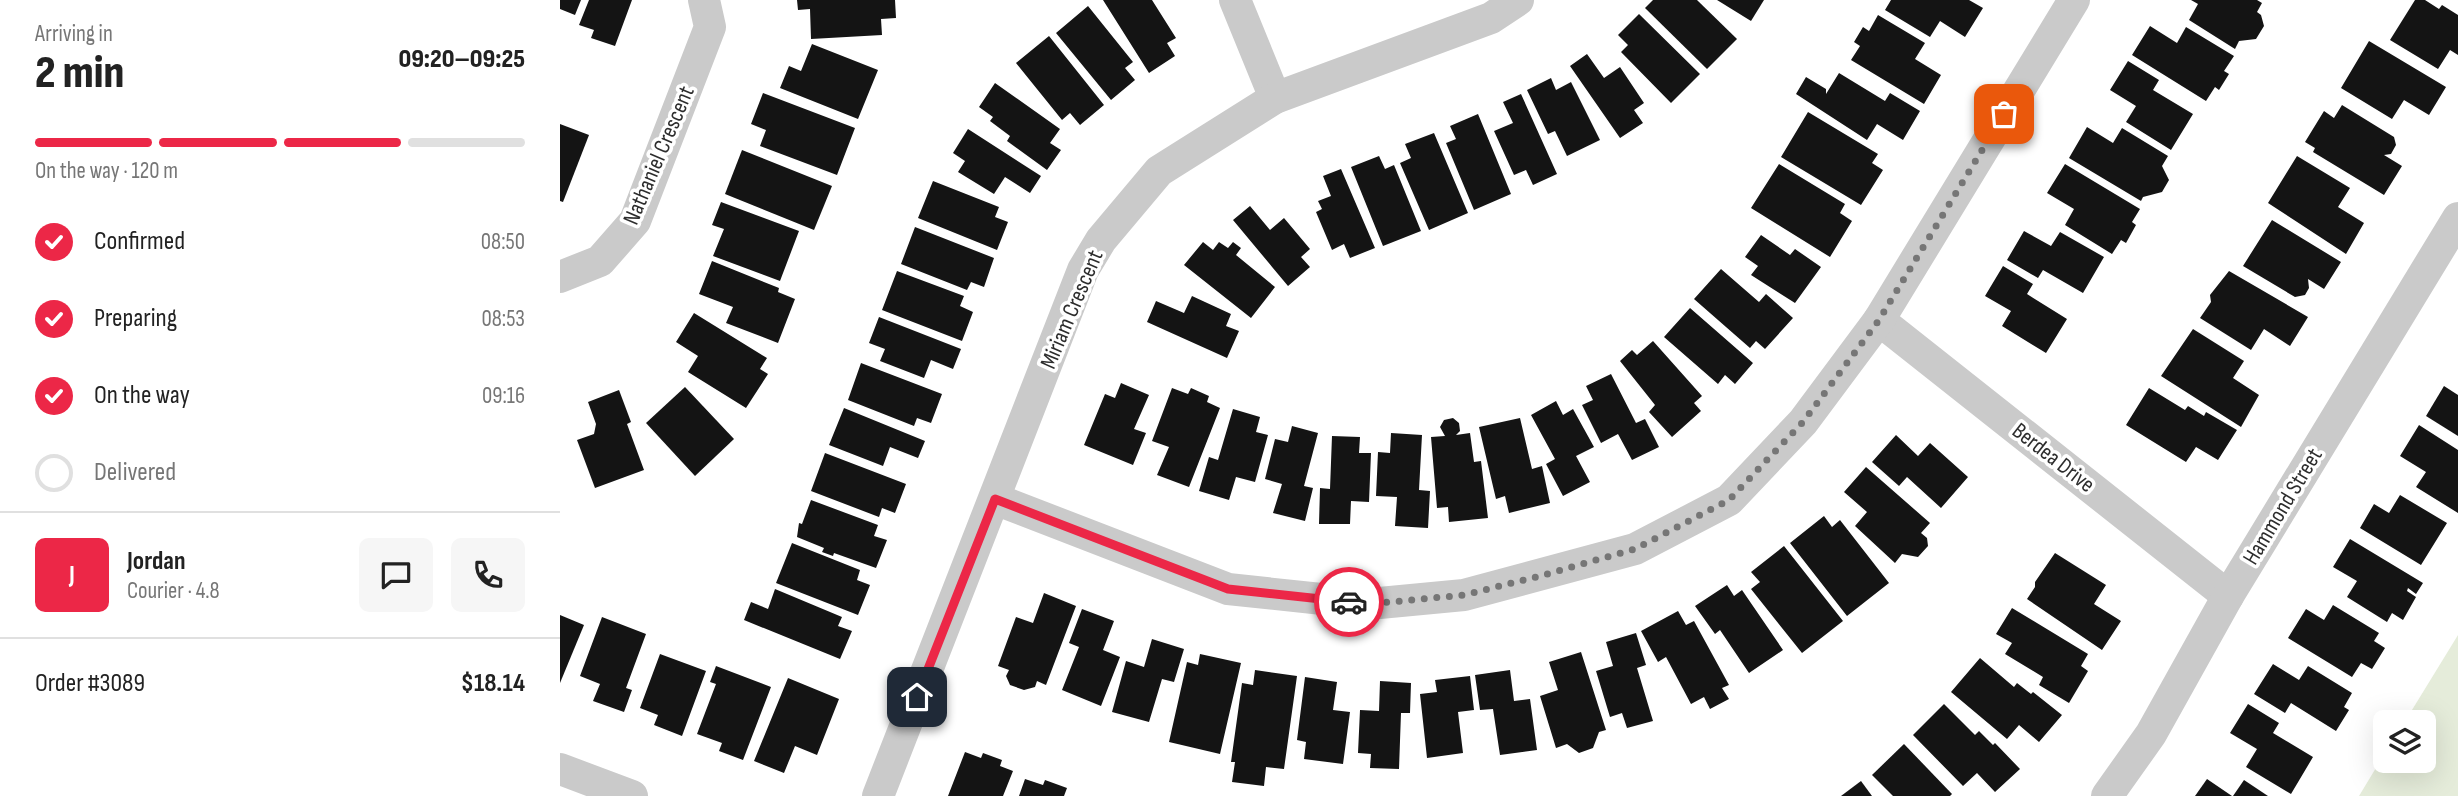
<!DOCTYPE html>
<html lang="en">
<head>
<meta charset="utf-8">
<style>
  :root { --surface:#fff; --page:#f6f6f6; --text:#222; --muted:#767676; --line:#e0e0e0; --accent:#ec2747 }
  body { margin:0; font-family:"Sofia Sans Condensed",sans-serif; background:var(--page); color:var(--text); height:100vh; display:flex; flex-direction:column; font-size:26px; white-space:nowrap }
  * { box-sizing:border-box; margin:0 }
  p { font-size:23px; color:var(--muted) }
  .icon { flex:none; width:38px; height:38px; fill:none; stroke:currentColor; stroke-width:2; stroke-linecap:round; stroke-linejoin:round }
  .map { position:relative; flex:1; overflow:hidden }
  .panel { display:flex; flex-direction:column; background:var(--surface); width:560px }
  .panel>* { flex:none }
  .buttons { position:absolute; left:1813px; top:710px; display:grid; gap:14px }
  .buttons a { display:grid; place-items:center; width:63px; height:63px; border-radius:10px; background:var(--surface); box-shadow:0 7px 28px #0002; font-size:35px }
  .pin { position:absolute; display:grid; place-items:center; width:60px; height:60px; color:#fff; margin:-30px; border-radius:14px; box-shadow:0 4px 10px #0006 }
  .courier { position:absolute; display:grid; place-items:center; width:70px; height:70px; margin:-35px; border:5px solid #ec2747; border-radius:50%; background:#fff; color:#222; box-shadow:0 2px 9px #0007 }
  .overview em { font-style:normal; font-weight:800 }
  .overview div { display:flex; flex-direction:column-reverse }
  .overview { display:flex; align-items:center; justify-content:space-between; height:119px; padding:0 35px }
  h1 { font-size:46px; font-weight:800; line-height:52px }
  .bar { display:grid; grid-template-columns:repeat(4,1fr); gap:10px 7px; align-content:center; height:84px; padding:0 35px }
  .bar i { height:9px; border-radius:5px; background:var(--line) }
  .bar .selected { background:var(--accent) }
  .bar p { grid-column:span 4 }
  .line { display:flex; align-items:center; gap:18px; padding:0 35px; border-top:2px solid var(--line) }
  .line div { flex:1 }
  .round { display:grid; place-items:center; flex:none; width:74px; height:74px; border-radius:10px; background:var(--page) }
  ol { padding:0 35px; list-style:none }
  li { display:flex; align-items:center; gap:21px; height:77px }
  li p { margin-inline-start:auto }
  li .icon { padding:7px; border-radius:50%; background:var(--accent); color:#fff; stroke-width:4 }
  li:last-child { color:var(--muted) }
  li i { width:38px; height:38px; border:4px solid var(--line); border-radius:50% }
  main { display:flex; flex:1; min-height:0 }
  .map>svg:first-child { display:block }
  .green { fill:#e5ecda }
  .building { fill:#141414 }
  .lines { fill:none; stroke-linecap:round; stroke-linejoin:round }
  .street { stroke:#cacaca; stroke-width:32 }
  .done { stroke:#767676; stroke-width:7; stroke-dasharray:0 12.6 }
  .route { stroke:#ec2747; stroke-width:9 }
  .labels { text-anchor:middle; stroke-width:7; stroke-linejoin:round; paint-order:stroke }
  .street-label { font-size:23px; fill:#2d2d2d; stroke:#fff }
</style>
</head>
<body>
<main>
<section class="panel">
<div class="overview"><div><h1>2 min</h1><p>Arriving in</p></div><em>09:20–09:25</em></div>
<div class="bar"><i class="selected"></i><i class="selected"></i><i class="selected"></i><i></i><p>On the way · 120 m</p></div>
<ol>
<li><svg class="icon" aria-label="check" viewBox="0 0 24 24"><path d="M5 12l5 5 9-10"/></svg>Confirmed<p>08:50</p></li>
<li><svg class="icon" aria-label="check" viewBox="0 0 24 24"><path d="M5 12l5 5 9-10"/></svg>Preparing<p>08:53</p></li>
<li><svg class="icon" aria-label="check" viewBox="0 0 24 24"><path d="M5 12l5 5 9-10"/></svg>On the way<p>09:16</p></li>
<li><i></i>Delivered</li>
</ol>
<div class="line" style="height:126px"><b class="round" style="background:var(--accent);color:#fff">J</b><div><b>Jordan</b><p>Courier · 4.8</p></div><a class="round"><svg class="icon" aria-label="chat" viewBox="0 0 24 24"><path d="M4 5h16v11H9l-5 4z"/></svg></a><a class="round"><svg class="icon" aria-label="phone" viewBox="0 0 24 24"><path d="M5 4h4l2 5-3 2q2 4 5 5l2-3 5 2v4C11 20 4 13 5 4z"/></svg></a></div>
<div class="line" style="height:91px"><div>Order #3089</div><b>$18.14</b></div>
</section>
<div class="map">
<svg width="1898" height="796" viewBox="0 0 1898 796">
  <rect width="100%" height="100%" fill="#fff"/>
  <path class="green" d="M1898,635v161h-99l26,-43v8h39v-38h-20z"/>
  <g class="building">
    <path d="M0,0h21l-6,15 -15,-6z"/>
    <path d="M29,0h43l-17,46 -24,-8 3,-8 -15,-5z"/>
    <path d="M237,0h98l1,18 -15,1 1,16 -71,4 -1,-30 -12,1z"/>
    <path d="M543,0h49l24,38 -9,5 8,13 -26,17z"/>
    <path d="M1093,0h44l40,39 -30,30 -62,-61z"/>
    <path d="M1157,0h47l-13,21z"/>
    <path d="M1331,0h78l14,8 -18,29 -25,-16 -10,16 -45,-27z"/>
    <path d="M1631,0h66l5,3 -5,9 4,3 3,11 -8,13 -17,2 -4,8 -46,-29 9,-16z"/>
    <path d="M1855,0h10l14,9 3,-4 16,10v40l-8,-5 -12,19 -48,-29z"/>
    <path d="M528,6l45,56 -8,6 10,12 -24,20 -55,-67z"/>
    <path d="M1079,14l61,60 -29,29 -50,-51 7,-7 -10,-10z"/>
    <path d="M1318,15l47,28 -10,16 26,16 -17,29 -73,-44 9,-14 -6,-4 9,-15 6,4z"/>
    <path d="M1590,26l27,17 9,-16 48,29 -10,15 5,3 -10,16 -4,-3 -9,14 -74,-46z"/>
    <path d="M489,36l55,69 -24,20 -10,-12 -8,7 -46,-57z"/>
    <path d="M1809,41l77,46 -17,28 -25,-15 -12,19 -51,-31z"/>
    <path d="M252,44l66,26 -20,49 -78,-31 9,-22 12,5z"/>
    <path d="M1027,54l17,24 16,-11 24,36 -10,7 9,13 -23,15 -50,-72z"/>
    <path d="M1568,61l31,19 -6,10 40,24 -22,36 -45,-28 10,-16 -26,-16z"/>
    <path d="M1279,73l46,28 5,-8 30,18 -17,29 -26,-16 -10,16 -71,-46 10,-17 20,12v5z"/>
    <path d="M991,78l5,12 15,-8 29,58 -33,16 -12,-25 -7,3 -21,-44z"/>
    <path d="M435,83l65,46 -10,14 11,7 -14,20 -40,-29 3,-5 -20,-15 3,-4 -14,-10z"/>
    <path d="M203,93l92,35 -18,47 -77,-29 6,-16 -15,-6z"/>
    <path d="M961,94l36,80 -24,11 -7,-15 -12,5 -20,-44 19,-8 -10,-21z"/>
    <path d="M1782,105l52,32 2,8 -5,9 -7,1 18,11 -18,29 -71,-43 2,-4 -10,-6 19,-31 10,7z"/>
    <path d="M1248,112l70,42 -6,9 11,7 -22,35 -80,-48z"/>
    <path d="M918,114l33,80 -37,16 -28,-67 10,-4 -6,-13z"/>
    <path d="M0,124l29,11 -26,67 -3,-1z"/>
    <path d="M1527,127l26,16 9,-15 46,28 -6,10 7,14 -7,12 -19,5 -2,4 -72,-43z"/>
    <path d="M408,129l73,47 -11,17 -25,-16 -11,17 -36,-22 7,-11 -12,-8z"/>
    <path d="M874,133l34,80 -39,17 -29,-67 11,-5 -6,-14z"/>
    <path d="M182,150l90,36 -18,44 -89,-36z"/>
    <path d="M819,156l6,13 9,-4 27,66 -38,15 -32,-79z"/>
    <path d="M1737,156l53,32 -12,19 26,16 -18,31 -78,-51z"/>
    <path d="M1219,164l66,40 -5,9 12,8 -22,36 -79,-49z"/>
    <path d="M1505,164l75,45 -8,13 4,3 -10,18 -5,-3 -9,14 -47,-29 9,-16 -27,-16z"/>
    <path d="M781,169l34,79 -25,10 -6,-14 -12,6 -16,-38 6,-3 -4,-8 13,-5 -8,-20z"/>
    <path d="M373,181l66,26 -4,10 13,5 -11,28 -79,-32z"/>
    <path d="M161,202l78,29 -19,50 -67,-25 11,-27 -12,-4z"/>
    <path d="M690,206l20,24 14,-12 26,31 -9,8 9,10 -22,19 -55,-66z"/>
    <path d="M1712,220l69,42 -17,27 -16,-10 1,9 -4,7 -10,2 -52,-31z"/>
    <path d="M355,227l79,31 -10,29 -13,-5 -4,8 -66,-26z"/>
    <path d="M1464,231l27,15 9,-14 44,25 -21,36 -40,-23 -5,8 -31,-18z"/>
    <path d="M1201,235l29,20 5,-6 26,18 -26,36 -44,-28 7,-9 -13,-9z"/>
    <path d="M643,242l10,8 6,-8 9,6 5,-6 8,6 -5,7 39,32 -24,31 -67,-53z"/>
    <path d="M152,261l67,27 -1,4 17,7 -17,44 -52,-20 7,-16 -34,-13z"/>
    <path d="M1443,266l30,18 -6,10 40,25 -21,34 -44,-27 9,-15 -26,-15z"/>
    <path d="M1161,269l38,33 7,-8 27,24 -28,31 -9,-8 -6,7 -56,-49z"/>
    <path d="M337,271l67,25 -4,10 13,6 -11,29 -80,-31z"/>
    <path d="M1669,271l79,46 -18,29 -26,-17 -13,21 -51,-32 11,-16 -1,-7z"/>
    <path d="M632,296l39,18 -5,12 13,5 -12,27 -80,-36 9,-21 28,12z"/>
    <path d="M1130,308l63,55 -18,21 -10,-9 -7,9 -54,-47z"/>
    <path d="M134,313l73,45 -7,11 8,5 -22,34 -58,-36 10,-16 -22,-14z"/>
    <path d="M319,317l82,32 -8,20 -22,-9 -7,18 -44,-17 5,-12 -16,-6z"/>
    <path d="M1633,329l51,32 -11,17 26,17 -18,32 -80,-51z"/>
    <path d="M1093,341l49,55 -8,7 7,8 -29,26 -23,-25 6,-7 -35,-44 12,-11 5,5z"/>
    <path d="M301,363l81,31 -11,29 -14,-5 -3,8 -66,-26z"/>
    <path d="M1051,374l25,49 9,-4 14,28 -27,13 -14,-26 -17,9 -19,-38 11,-5 -7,-14z"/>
    <path d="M561,383l28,12 -15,34 12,4 -13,32 -49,-20 21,-51 10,4z"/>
    <path d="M1884,386l14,9v41l-32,-20z"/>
    <path d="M125,387l49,52 -39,37 -49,-53z"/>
    <path d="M612,388l16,6 3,-6 18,8 -2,6 13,6 -31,79 -32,-12 12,-28 -17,-6z"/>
    <path d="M1589,388l36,22 3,-4 16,10 2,-4 31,18 -19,30 -22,-13 -10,15 -60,-37z"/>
    <path d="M59,390l12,32 -4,2 17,46 -49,18 -18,-48 17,-6 2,-10 -8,-22z"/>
    <path d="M996,401l7,14 10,-6 21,38 -18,9 14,26 -27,14 -17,-32 9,-5 -24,-44z"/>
    <path d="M284,408l81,33 -7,17 -28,-11 -7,19 -54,-21z"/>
    <path d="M673,409l27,8 -4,15 12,3 -13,47 -19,-5 -7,23 -30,-9 10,-34 9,3z"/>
    <path d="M893,418l6,5 1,8 -4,4 14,-2 4,29 7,-1 7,57 -39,4 -1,-15 -11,1 -6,-71 14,-1 -5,-9 4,-7z"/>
    <path d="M960,418l12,51 10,-3 8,37 -41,10 -4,-17 -9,3 -17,-72z"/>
    <path d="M1859,425l39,25v63l-42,-26 10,-15 -26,-16z"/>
    <path d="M732,426l26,7 -14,53 9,2 -8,33 -32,-8 9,-29 -17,-5 10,-40 13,3z"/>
    <path d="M831,433l31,2 -3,55 11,1 -2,37 -33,-2 2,-29 -21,-1 2,-44 12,1z"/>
    <path d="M1336,435l22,21 12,-13 38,34 -27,31 -34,-31 -8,9 -27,-24z"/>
    <path d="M772,436l28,1 -1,16h12l-2,49 -18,-1 -1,23h-31l1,-36 10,1z"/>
    <path d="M265,453l81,31 -11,29 -13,-5 -3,9 -68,-26z"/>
    <path d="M1306,467l64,56 -9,10 6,5 1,8 -10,11 -16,-3 -7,9 -40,-37 12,-14 -23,-20z"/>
    <path d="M1840,495l47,28 -26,42 -61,-37 14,-24 15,9z"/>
    <path d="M251,500l67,25 -4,11 13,4 -11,28 -42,-15 -1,3 -11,-4 2,-4 -27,-11 2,-14 3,1z"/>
    <path d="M1264,516l8,11 8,-7 49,63 -42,33 -57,-73z"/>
    <path d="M1790,539l73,44 -7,11 -8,-6 -1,3 9,6 -13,23 -11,-7 -5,9 -40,-25 10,-16 -24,-14z"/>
    <path d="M232,543l68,27 -3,10 13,5 -12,30 -82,-32z"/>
    <path d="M1224,546l59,75 -41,32 -51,-64 9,-7 -9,-10z"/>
    <path d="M1495,553l51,32 -12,19 27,17 -19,29 -75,-51 8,-12v-5z"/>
    <path d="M1167,585l7,11 8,-6 41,60 -34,23 -29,-43 -5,4 -20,-28z"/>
    <path d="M215,589l67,28 -4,9 14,5 -12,28 -96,-39 7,-18 17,7z"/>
    <path d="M484,593l32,13 -30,79 -9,-4 -2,6 -11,3 -14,-5 -4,-9 3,-6 -11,-4 18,-49 17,6z"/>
    <path d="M1773,605l46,28 -5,8 11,7 -13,21 -11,-6 -9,14 -64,-39 18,-29 18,11z"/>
    <path d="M1452,608l76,46 -7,12 7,5 -19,32 -30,-18 4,-8 -38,-23 7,-11 -16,-9z"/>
    <path d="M522,609l32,12 -11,29 17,7 -19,49 -39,-16 17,-43 -10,-4z"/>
    <path d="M1118,611l8,14 8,-4 35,64 -7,3 7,11 -19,10 -6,-12 -13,7 -25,-47 -8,5 -17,-31z"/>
    <path d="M0,615l24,10 -24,58z"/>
    <path d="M42,617l44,17 -20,54 6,2 -8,22 -31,-11 7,-17 -20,-8z"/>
    <path d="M1076,633l10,32 -9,3 16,53 -26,7 -5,-15 -12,4 -14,-46 17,-5 -7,-24z"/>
    <path d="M592,639l32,10 -10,33 -12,-3 -13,43 -37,-10 14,-51 18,6z"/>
    <path d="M1021,652l25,78 -7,2 -6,16 -14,5 -12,-9 -11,4 -16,-52 18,-6 -9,-28z"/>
    <path d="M100,654l46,17 -24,65 -28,-11 4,-10 -18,-7z"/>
    <path d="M640,654l41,9 -21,91 -51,-12 18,-80 11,3z"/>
    <path d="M1420,658l34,29 3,-4 14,11 2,-2 29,23 -23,27 -20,-17 -12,14 -56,-47z"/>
    <path d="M1713,664l26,16 9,-14 44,27 -8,14 5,3 -13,21 -45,-28 -6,10 -31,-19z"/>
    <path d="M156,666l55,21 -28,73 -24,-9 3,-8 -25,-9 19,-50 -6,-2z"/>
    <path d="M695,670l42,6 -13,93 -18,-2 -2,19 -32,-4 3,-20h-4l11,-79 11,2z"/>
    <path d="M950,670l4,31 16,-2 7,51 -37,5 -7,-46 -13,1 -5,-35z"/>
    <path d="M910,676l4,34 -16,2 5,41 -36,5 -7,-64 17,-2 -2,-12z"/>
    <path d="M745,677l32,5 -4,28 17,2 -7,52 -39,-5 2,-17 -9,-2z"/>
    <path d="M228,678l51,21 -22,56 -22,-9 -11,27 -30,-12z"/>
    <path d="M820,681l31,2 -1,30h-9l-2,56 -29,-1 1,-14 -13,-1 2,-43 19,1z"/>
    <path d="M1384,704l31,31 4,-4 14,14 2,-2 25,26 -25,23 -18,-19 -14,13 -50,-51z"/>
    <path d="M1688,704l31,19 -6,10 40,24 -22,37 -45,-27 11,-18 -27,-16z"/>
    <path d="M1344,744l48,50 -2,2h-57l-21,-21z"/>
    <path d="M405,752l16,6 2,-5 19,7 -2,6 13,5 -10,25h-55z"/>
    <path d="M465,779l18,6 2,-5 22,8 -3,8h-45z"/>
    <path d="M1647,779l25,17h-37z"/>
    <path d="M1684,780l24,16h-35z"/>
    <path d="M1301,781l11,15h-31z"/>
  </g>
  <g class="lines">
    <g class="street">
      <path d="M675,0l40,98"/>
      <path d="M0,277l40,-16 35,-40 75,-194 -6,-27"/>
      <path d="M1319,320l349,276"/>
      <path d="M435,499l233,90 141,15 95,-9 171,-46 94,-49 74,-78 76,-102 195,-320"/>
      <path d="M0,769l72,27"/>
      <path d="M318,796l205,-526 18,-30 58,-69 116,-73 216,-80 27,-18"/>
      <path d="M1547,796l44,-62 77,-138 230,-378"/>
    </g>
  </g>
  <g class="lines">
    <path class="done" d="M789,602l20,2 95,-9 76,-19 95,-27 94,-49 74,-78 76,-102 125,-206"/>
    <path class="route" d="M357,697l78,-198 233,90 121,13"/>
  </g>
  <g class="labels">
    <g class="street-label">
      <text transform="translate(98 155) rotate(-67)" y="8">Nathaniel Crescent</text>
      <text transform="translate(511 309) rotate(-67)" y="8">Miriam Crescent</text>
      <text transform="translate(1494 457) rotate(38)" y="8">Berdea Drive</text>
      <text transform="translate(1722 506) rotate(-59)" y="8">Hammond Street</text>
    </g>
  </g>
</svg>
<div class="buttons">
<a><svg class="icon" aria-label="layers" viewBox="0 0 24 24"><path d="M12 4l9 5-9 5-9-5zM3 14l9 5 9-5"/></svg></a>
</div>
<div class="pin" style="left:1444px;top:114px;background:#ea580c"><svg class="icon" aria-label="bag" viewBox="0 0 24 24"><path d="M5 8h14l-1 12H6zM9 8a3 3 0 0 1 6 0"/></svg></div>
<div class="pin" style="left:357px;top:697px;background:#1f2937"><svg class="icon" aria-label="home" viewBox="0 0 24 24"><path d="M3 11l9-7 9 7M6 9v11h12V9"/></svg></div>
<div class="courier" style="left:789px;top:602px"><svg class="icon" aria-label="car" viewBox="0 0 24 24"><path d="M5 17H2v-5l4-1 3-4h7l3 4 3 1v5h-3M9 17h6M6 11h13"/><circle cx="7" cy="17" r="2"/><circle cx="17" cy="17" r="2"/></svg></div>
</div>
</main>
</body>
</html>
